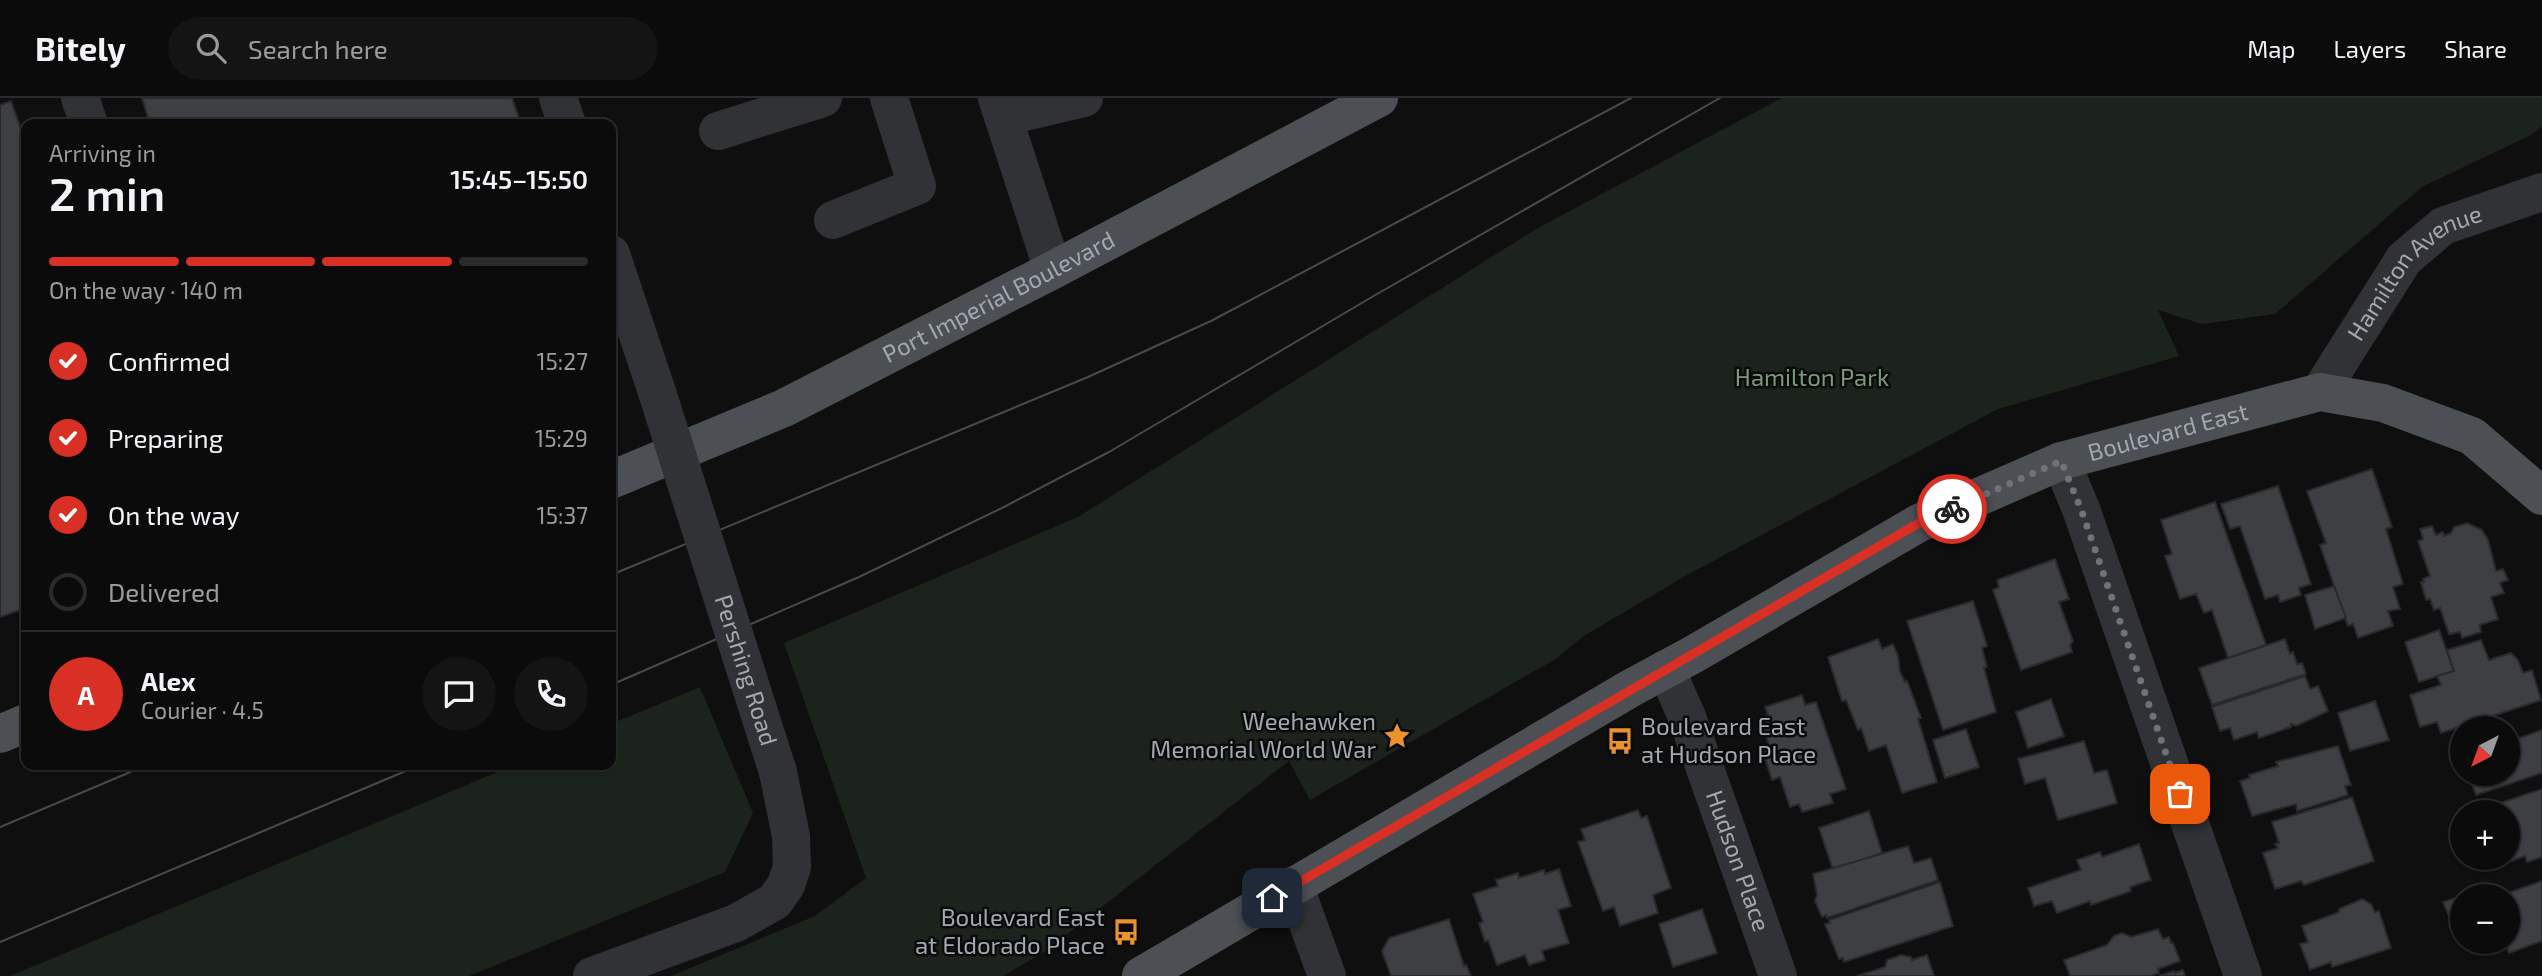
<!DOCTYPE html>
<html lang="en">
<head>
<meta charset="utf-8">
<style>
  :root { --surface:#0b0b0c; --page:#141415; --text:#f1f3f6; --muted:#9a9b9d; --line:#2b2b2d; --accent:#d93025 }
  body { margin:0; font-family:"Exo 2",sans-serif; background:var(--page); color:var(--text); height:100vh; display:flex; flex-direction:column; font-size:26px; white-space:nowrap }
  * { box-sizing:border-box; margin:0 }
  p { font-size:23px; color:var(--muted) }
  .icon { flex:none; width:38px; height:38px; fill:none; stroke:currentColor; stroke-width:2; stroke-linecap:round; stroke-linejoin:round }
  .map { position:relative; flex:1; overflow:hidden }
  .drawer { position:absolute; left:21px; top:21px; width:595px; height:651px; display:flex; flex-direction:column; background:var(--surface); border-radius:14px; box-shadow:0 2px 5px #0004,0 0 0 2px var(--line) }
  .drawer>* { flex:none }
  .needle { width:46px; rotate:221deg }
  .fabs { position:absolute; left:2450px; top:618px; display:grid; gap:14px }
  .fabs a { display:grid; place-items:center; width:70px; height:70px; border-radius:50%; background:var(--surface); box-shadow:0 2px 5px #0004,0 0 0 2px var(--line); font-size:35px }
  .pin { position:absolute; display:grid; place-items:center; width:60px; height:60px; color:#fff; margin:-30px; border-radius:14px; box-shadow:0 4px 10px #0006 }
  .courier { position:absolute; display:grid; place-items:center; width:70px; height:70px; margin:-35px; border:5px solid #d93025; border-radius:50%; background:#fff; color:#222; box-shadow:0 2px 9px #0007 }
  .summary em { font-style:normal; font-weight:600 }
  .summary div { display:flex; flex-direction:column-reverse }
  .summary { display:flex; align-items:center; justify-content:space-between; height:119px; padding:0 28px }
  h1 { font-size:46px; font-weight:600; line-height:52px }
  .bar { display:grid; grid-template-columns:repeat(4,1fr); gap:10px 7px; align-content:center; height:84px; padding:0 28px }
  .bar i { height:9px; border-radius:5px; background:var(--line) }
  .bar .current { background:var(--accent) }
  .bar p { grid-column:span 4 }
  .line { display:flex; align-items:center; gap:18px; padding:0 28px; border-top:2px solid var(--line) }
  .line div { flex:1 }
  .round { display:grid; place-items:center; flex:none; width:74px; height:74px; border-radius:37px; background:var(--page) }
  ol { padding:0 28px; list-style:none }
  li { display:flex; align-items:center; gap:21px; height:77px }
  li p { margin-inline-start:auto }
  li .icon { padding:7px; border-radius:50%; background:var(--accent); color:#fff; stroke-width:4 }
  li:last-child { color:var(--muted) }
  li i { width:38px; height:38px; border:4px solid var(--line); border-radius:50% }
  header { display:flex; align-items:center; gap:42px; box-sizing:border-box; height:98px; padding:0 35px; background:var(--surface); border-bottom:2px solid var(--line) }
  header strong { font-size:33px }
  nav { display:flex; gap:38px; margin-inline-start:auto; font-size:24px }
  .search { width:490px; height:63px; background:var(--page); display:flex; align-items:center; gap:18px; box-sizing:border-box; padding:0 24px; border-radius:38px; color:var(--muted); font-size:26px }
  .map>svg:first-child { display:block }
  .green { fill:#1c231c }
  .building { fill:#3e3f43; stroke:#292a2c; stroke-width:2 }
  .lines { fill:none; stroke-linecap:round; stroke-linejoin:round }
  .minor { stroke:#303235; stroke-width:38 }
  .major { stroke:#4c4f54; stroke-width:38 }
  .tram { stroke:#474a4e; stroke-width:2 }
  .minor-bridge { stroke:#303235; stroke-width:38 }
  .done { stroke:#6e7279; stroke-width:7; stroke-dasharray:0 12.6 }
  .route { stroke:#d93025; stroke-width:9 }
  .labels { text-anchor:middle; stroke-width:5; stroke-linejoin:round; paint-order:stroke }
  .street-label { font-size:24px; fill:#a1a8b1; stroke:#0a0a0b }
  .park-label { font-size:24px; fill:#7a9c78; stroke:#0a0a0b }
  .poi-label { font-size:24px; fill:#a1a8b1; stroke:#0a0a0b; text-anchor:end }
</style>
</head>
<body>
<header>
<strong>Bitely</strong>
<div class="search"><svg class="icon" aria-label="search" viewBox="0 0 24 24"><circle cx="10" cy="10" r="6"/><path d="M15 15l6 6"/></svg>Search here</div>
<nav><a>Map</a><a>Layers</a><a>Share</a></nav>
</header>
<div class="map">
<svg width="2542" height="878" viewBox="0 0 2542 878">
  <rect width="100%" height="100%" fill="#0f0f10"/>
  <g class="green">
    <path d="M1782,0h760v28l-11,9 -109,52 -147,127 -73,10 -44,-14 21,46 -181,53 -311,166 -105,62 -25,21 -247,142 -21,-39 -245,191 -41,24h-332l144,-60 51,-38 -82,-235 294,-126 458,-288z"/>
    <path d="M700,589l53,126 -28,59 -256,104h-459l504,-211h97v-41z"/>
  </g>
  <g class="building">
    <path d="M142,0h370l9,26h-371z"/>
    <path d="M11,3l15,42v465l-26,9v-512z"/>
    <path d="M2372,371l20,58 -6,2 17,55 -10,3 7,22 -12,2 5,15 -35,12 -5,-14 -5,2 -28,-81 6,-2 -19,-52z"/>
    <path d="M2278,388l33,98 -12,4 2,7 -21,7 -2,-7 -13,4 -25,-73 -10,3 -9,-25z"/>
    <path d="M2215,404l51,143 -38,13 -16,-48 -8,3 -8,-19 -16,5 -15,-43 7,-2 -11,-34z"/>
    <path d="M2467,425l15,7 6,10 8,31 7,-2 5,11 -8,3 4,10 -13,4 7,22 -18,6 1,7 -19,6 -2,-6 -11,2 -9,-26 -6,2 -4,-11 -4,1 -5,-18h3l-1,-3 7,-3 -12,-35 5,-2 -3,-10 12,-3 4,9 7,-3 1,4 7,-3 3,-6z"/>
    <path d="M2055,461l14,40 -10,3 14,39 -3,4 2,7 -51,18 -28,-80 6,-3 -2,-7z"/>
    <path d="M2334,488l12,32 -31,11 -10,-34z"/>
    <path d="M1973,503l14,45 -5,2 5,19 -3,1 12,44 -53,18 -36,-109z"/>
    <path d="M2439,532l15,41 -35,11 -14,-40z"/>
    <path d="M1878,541l4,10 11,-5 5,12 2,16 5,10 2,-1 14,37 -3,1 19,63 -35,11 -16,-48 -17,6 -8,-23 -3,2 -12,-30 -4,1 -14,-44z"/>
    <path d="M2285,541l5,15 3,-2 4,12 5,-1 4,11 -94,31 -13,-37z"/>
    <path d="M2481,542l8,20 22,-7 7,7 5,13 9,-3 9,30 -100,33 -4,-11 -17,5 -10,-32 31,-10 -4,-9 17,-5 -7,-21z"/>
    <path d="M2305,578l5,13 8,-3 10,25 -32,15 -5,-2v3l-32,11 -2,-6 -23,8 -4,-12 -10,3 -8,-24z"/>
    <path d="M1802,597l3,10 11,-3 30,87 -16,5 3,9 -31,9 -3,-8 -9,3 -10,-30 -8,3 -9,-28 8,-2 -12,-32 9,-3 -3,-8z"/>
    <path d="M2051,601l13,37 -36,12 -12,-36z"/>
    <path d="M2375,603l14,39 -39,11 -12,-38z"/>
    <path d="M1966,631l13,38 -34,11 -12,-38z"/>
    <path d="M2542,632v43l-66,22 -8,-21h40v-32z"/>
    <path d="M2084,643l10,32 13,-3 10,33 -59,17 -13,-42 -20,6 -7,-25z"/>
    <path d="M2338,648l13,39 -6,1 3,9 -51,16 -1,-7 -44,12 -12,-35 10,-3 -1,-3 29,-9 -2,-4z"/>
    <path d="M2542,691v68l-15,5 -2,-6 -33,12 -3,-10h19v-46h-34z"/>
    <path d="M2352,699l22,64 -70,24 -3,-4 -26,8 -12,-36 15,-5 -3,-4 4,-1 -7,-21z"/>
    <path d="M1638,712l3,8 6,-2 24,72 -18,7 5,18 -38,13 -6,-19 -11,4 -25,-69 7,-2 -4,-11z"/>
    <path d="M1869,713l13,42 -49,17 -14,-42z"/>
    <path d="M2139,746l12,36 -21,7 1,4 -40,14 -1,-4 -33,12 -5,-12 -18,5 -6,-18 53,-18 -4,-10 23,-8 2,5z"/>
    <path d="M1908,748l6,17 17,-5 7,22 -111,38 -1,-3 -4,2 -7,-16 2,-6 -4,-21z"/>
    <path d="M1559,771l12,37 -13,4 11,33 -27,8 3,9 -16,5 -4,-10 -28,10 -9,-25 -3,2 -6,-19 4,-1 -10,-28 25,-8 -2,-6 22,-7 1,5 25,-8 1,4z"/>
    <path d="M2542,783v60l-33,12 -4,-11h3v-46h-9z"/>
    <path d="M1940,784l13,44 -109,36 -1,-4 -4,1 -14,-35 5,-1 -1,-3z"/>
    <path d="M2480,792l2,6h-20v26l-9,3 -10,-23z"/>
    <path d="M2362,801l9,5 4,8 4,-1 12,37 -59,19 -1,-5 -21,8 -10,-26 8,-2 -6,-16 37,-14v-3z"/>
    <path d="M1702,811l15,44 -44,14 -14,-43z"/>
    <path d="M1449,821l15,47 2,-1 5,11h-80l-9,-25 7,-13z"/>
    <path d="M2158,831l5,10 6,-2 2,6h2l7,18 -22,8 1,4 -9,3h-80l-6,-16 43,-15 7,-9 8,-3 9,4z"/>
    <path d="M1901,857l10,2 1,3 15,-5 7,21h-77l28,-9 2,-7z"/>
    <path d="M2183,872l2,6h-26l15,-5 1,2z"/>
  </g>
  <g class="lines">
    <g class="minor">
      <path d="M80,0l9,26"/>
      <path d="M558,0l9,26"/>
      <path d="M997,0l56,172"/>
      <path d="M1003,19l81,-19"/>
      <path d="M718,33l105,-33"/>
      <path d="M833,122l84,-34 -28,-88"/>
      <path d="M611,156l46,138"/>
      <path id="s1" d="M2320,294l84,-133 39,-33 99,-34"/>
      <path d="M2061,363l20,48 162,467"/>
      <path id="s2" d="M1666,571l21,48 91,259"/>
      <path d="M1294,787l33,91"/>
      <path d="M592,878l144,-53 39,-22 11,-16 6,-18 -1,-31 -13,-64"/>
    </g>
    <g class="major">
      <path id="s3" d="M611,382l173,-72 269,-138 326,-172"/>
      <path d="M0,636l26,-11"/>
      <path id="s4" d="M1141,878l490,-288 63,-34 225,-131 142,-62 259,-69 63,11 89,33 70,60"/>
    </g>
    <g class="tram">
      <path d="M611,477l477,-198 123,-56 420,-223"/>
      <path d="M611,587l248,-108 145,-70 105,-55 268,-158 343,-196"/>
      <path d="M0,729l147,-62"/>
      <path d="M0,844l420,-177"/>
    </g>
    <path class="minor-bridge" id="s5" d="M657,294l121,380"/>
  </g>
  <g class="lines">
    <path class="done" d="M1952,411l109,-48 20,48 99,285"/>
    <path class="route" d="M1272,800l647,-375 33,-14"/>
  </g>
  <defs>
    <symbol id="sight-bare" viewBox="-9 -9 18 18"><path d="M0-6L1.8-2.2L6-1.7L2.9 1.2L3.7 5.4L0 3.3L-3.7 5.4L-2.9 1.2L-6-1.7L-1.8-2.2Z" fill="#eb922d" stroke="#0a0a0b" stroke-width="2.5" paint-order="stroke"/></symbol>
    <symbol id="bus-bare" viewBox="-9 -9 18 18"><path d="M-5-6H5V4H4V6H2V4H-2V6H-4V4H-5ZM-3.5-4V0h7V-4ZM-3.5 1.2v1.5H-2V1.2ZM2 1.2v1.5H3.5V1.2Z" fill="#eb922d" stroke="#0a0a0b" stroke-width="2.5" paint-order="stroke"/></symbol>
  </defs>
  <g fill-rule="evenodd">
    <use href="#sight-bare" x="1378" y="619" width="38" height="38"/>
    <use href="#bus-bare" x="1601" y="624" width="38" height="38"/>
    <use href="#bus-bare" x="1107" y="815" width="38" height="38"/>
  </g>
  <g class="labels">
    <g class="street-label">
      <text dy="8" stroke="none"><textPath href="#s1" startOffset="156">Hamilton Avenue</textPath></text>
      <text dy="8" stroke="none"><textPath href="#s3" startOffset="429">Port Imperial Boulevard</textPath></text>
      <text dy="8" stroke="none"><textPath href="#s4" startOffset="1166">Boulevard East</textPath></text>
      <text dy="8" stroke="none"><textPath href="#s5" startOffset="292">Pershing Road</textPath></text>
      <text dy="8" stroke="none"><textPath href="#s2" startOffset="205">Hudson Place</textPath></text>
    </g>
    <g class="park-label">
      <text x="1812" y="288">Hamilton Park</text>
    </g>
    <g class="poi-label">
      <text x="1376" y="632">Weehawken<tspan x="1376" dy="28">Memorial World War</tspan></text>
      <text x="1641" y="637" text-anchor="start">Boulevard East<tspan x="1641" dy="28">at Hudson Place</tspan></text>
      <text x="1105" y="828">Boulevard East<tspan x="1105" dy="28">at Eldorado Place</tspan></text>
    </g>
  </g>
</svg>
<div class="fabs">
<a><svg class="needle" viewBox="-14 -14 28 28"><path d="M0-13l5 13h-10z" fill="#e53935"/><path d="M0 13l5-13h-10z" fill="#9a9b9d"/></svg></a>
<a>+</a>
<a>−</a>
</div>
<div class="pin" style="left:2180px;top:696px;background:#ea580c"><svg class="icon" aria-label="bag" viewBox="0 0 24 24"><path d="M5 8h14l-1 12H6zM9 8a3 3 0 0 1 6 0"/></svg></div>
<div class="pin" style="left:1272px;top:800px;background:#1f2937"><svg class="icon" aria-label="home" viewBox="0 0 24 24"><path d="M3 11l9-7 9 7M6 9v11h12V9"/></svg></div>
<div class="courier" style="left:1952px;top:411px"><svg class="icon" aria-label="bike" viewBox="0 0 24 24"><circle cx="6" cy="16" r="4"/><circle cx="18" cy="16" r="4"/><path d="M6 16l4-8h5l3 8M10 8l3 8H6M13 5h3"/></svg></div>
<section class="drawer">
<div class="summary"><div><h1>2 min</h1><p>Arriving in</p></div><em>15:45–15:50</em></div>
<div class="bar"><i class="current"></i><i class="current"></i><i class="current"></i><i></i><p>On the way · 140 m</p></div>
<ol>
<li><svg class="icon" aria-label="check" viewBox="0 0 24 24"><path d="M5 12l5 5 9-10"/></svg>Confirmed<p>15:27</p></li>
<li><svg class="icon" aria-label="check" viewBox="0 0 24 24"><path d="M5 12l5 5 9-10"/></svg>Preparing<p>15:29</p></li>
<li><svg class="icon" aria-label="check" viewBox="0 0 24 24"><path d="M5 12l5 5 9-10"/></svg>On the way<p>15:37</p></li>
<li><i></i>Delivered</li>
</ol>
<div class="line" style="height:126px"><b class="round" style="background:var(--accent);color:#fff">A</b><div><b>Alex</b><p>Courier · 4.5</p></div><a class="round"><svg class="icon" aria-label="chat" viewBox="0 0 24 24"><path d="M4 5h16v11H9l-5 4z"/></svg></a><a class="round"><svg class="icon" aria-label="phone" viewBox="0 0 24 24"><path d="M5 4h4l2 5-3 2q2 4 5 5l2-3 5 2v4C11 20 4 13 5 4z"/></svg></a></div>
</section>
</div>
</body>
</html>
